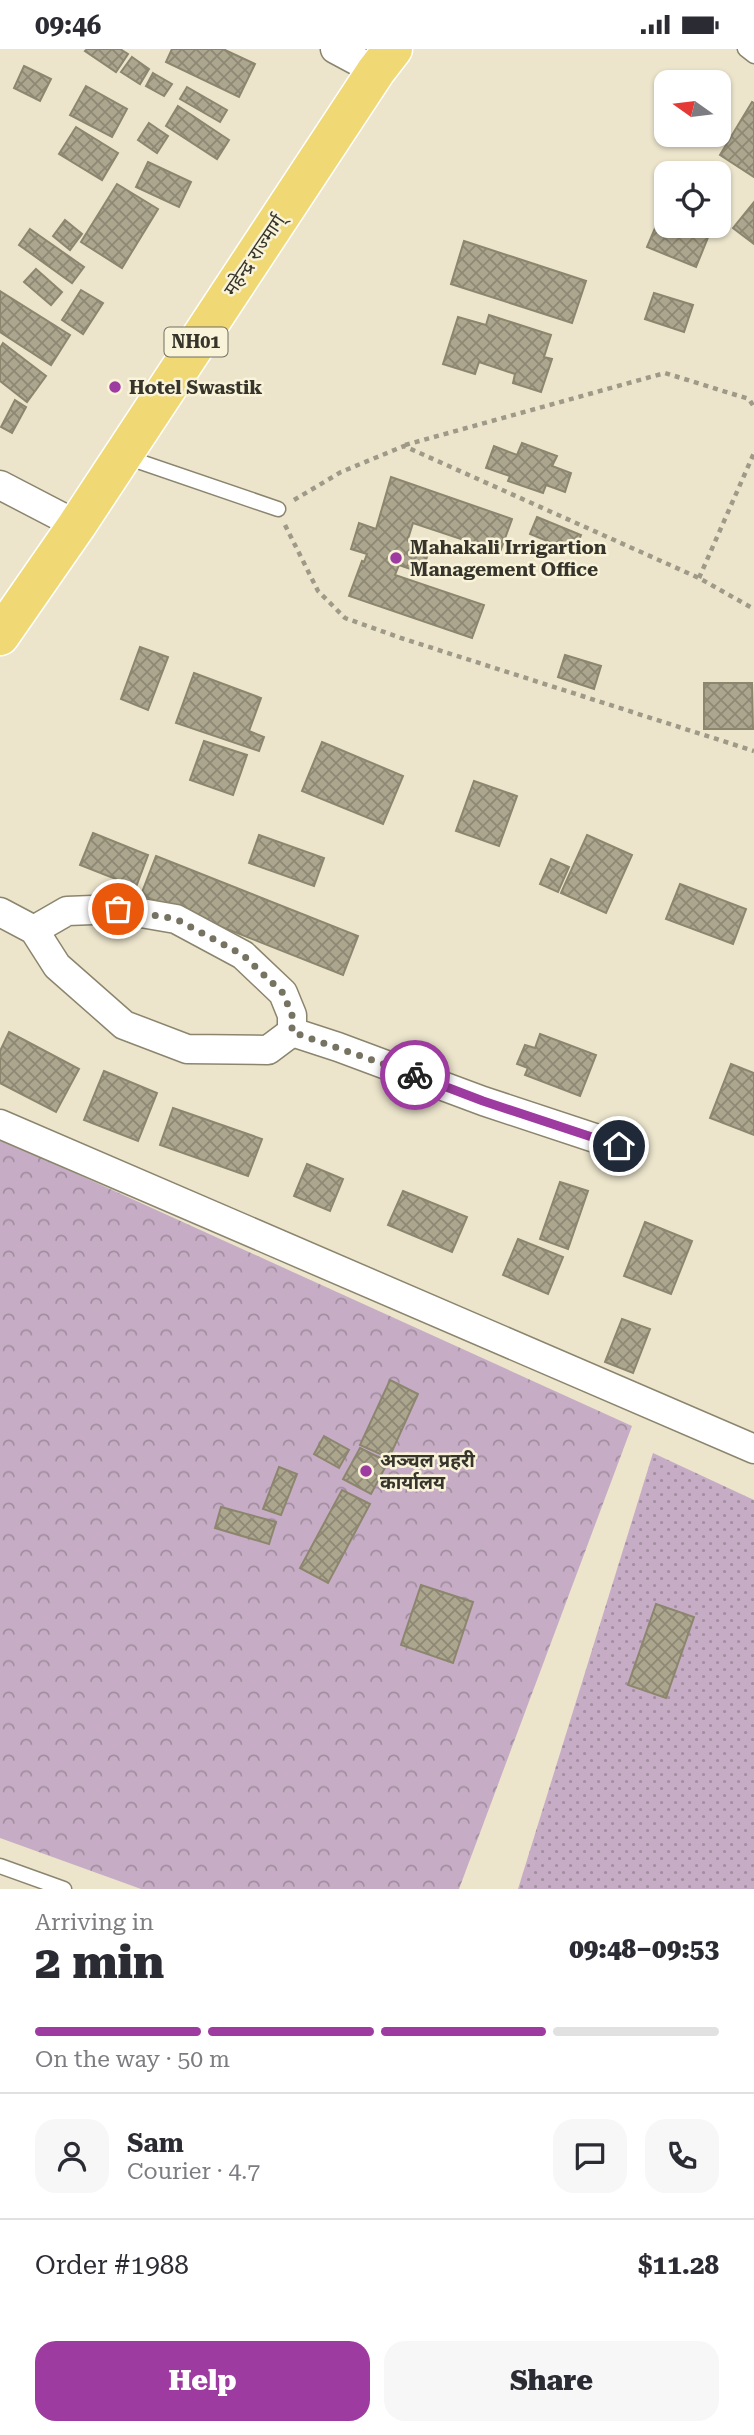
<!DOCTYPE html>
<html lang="en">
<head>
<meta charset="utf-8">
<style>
  :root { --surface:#fff; --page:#f7f7f7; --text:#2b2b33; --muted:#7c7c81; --line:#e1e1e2; --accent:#9e3ba1 }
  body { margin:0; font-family:"Roboto Serif","Noto Sans Devanagari",serif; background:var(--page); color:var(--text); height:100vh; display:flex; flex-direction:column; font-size:26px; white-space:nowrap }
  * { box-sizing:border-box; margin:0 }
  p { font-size:23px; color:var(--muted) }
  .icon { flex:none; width:38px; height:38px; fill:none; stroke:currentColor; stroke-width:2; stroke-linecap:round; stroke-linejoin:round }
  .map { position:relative; height:1840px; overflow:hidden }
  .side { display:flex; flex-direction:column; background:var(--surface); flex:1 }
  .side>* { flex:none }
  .needle { width:46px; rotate:284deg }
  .buttons { position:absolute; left:654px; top:21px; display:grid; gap:14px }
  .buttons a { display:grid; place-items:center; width:77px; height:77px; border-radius:14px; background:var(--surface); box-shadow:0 2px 5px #0004; font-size:35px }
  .pin { position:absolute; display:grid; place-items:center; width:60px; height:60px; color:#fff; margin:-30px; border:4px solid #fff; border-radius:50%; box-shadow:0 2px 7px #0007 }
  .courier { position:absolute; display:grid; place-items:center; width:70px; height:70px; margin:-35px; border:5px solid #9e3ba1; border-radius:50%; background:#fff; color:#222; box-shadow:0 2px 9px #0007 }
  .summary em { font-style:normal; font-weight:800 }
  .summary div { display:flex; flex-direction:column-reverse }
  .summary { display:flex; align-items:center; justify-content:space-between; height:119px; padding:0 35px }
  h1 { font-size:46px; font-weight:800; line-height:52px }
  .bar { display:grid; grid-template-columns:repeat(4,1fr); gap:10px 7px; align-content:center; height:84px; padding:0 35px }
  .bar i { height:9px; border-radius:5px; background:var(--line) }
  .bar .current { background:var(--accent) }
  .bar p { grid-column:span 4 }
  .line { display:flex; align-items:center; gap:18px; padding:0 35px; border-top:2px solid var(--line) }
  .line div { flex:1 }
  .round { display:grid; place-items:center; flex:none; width:74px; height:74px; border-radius:21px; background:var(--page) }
  .action { display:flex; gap:14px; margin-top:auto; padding:14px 35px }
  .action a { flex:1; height:80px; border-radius:21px; background:var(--accent); color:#fff; font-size:28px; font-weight:800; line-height:80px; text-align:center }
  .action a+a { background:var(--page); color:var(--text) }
  .status { display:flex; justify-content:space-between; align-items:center; height:49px; padding:0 35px; background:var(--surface); direction:ltr }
  .status svg { height:19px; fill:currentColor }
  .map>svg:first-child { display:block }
  .grass { fill:url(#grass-dots) }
  .forest { fill:url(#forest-crowns) }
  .building { fill:url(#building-cross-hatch); stroke:#8c866f; stroke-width:2 }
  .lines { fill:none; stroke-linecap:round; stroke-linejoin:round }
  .service-casing { stroke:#8b856e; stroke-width:17 }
  .minor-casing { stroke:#8b856e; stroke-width:31 }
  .trunk-casing { stroke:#fff; stroke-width:41 }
  .path { stroke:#9f9a88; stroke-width:4.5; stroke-dasharray:5 5; stroke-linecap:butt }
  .service { stroke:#fff; stroke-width:14 }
  .minor { stroke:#fff; stroke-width:28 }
  .trunk { stroke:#f0d874; stroke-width:38 }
  .done { stroke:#767363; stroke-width:7; stroke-dasharray:0 12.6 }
  .route { stroke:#9e3ba1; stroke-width:9 }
  .poi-dot { fill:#9e3ba1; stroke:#f9f3d9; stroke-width:2.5 }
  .labels { text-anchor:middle; stroke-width:5; stroke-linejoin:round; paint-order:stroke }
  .shield { fill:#f9f3d9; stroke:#716e5f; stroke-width:2 }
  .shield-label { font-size:18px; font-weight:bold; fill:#37352b }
  .street-label { font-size:19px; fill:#37352b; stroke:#f9f3d9 }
  .poi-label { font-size:19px; font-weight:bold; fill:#37352b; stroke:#f9f3d9; text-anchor:start }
</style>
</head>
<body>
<div class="status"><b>09:46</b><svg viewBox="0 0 49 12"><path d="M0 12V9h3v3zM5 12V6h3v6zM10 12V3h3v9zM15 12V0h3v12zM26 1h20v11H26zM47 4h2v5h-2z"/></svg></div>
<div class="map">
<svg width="754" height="1840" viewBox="0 0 754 1840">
  <defs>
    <pattern id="grass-dots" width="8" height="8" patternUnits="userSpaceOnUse" patternTransform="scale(1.75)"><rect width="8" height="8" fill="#c6adc5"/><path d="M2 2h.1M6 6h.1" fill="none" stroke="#a28ea0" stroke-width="1.8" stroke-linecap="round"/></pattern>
    <pattern id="forest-crowns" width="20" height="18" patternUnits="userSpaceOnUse" patternTransform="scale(1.75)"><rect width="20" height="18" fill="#c6adc5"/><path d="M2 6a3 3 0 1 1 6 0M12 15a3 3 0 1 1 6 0" fill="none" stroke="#a28ea0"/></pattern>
    <pattern id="building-cross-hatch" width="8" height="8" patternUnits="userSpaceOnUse" patternTransform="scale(1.75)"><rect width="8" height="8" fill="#aca68e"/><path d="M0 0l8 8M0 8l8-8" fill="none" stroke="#8d8874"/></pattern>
  </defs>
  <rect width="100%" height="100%" fill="#ece5cc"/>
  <path class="grass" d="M653,1404l101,47v389h-236z"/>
  <path class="forest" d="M0,1090l632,287 -173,463h-318l-141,-51z"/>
  <g class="building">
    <path d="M87,0h33l8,5 -12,18 -31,-21z"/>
    <path d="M172,0h51l32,15 -16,33 -73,-35z"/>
    <path d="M132,8l17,12 -9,15 -19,-12z"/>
    <path d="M24,17l27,13 -11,22 -26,-13z"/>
    <path d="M153,24l19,11 -8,12 -18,-10z"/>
    <path d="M86,37l41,23 -15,28 -42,-22z"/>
    <path d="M187,38l40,23 -7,12 -40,-23z"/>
    <path d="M752,53l2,1v74l-34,-22z"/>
    <path d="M178,57l51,34 -12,19 -51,-33z"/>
    <path d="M149,74l19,13 -11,17 -19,-13z"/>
    <path d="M76,78l42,26 -16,27 -43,-26z"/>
    <path d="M148,113l43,20 -12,25 -43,-20z"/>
    <path d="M117,135l41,25 -36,59 -41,-26z"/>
    <path d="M667,151v26h24l18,9 -13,32 -49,-20z"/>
    <path d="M754,153v42l-21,-16z"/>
    <path d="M65,171l17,14 -12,16 -17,-14z"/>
    <path d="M30,180l54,38 -12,16 -53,-38z"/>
    <path d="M464,192l122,40 -14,42 -121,-39z"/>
    <path d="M36,220l26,23 -11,13 -27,-23z"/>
    <path d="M81,241l22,13 -20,31 -21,-14z"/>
    <path d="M0,242l70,44 -19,30 -51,-33z"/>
    <path d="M654,244l39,12 -9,27 -39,-13z"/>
    <path d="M489,266l62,20 -7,22 8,2 -11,33 -28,-9 2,-9 -36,-12 -4,12 -32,-10 15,-47 28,8z"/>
    <path d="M3,294l43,33 -19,26 -27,-21v-33z"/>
    <path d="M15,351l11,7 -14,26 -11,-6z"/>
    <path d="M522,394l35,13 -5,10 19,7 -6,19 -19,-7 -3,8 -35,-12 2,-5 -24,-8 8,-22 23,9z"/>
    <path d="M391,428l121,42 -12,33 -87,-29 -5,16 22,8 -8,26 -23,-8 -4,10 89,30 -12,33 -123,-42 13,-35 2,1 3,-8 -16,-5 8,-26 17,6z"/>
    <path d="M537,468l44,18 -7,17 -44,-18z"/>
    <path d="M140,598l28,10 -20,53 -27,-11z"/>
    <path d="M565,606l36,11 -7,23 -36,-12z"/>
    <path d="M194,624l67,25 -12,33 15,6 -5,14 -83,-28z"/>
    <path d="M704,634h48l1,46h-49z"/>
    <path d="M204,692l43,14 -14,40 -43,-15z"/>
    <path d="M322,693l81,34 -20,48 -81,-33z"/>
    <path d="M474,732l43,15 -18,50 -43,-15z"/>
    <path d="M93,784l55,22 -12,32 -56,-22z"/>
    <path d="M259,786l65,23 -10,28 -65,-23z"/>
    <path d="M587,786l45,20 -26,58 -45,-20z"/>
    <path d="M156,807l202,80 -15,39 -202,-80z"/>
    <path d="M551,810l18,8 -11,25 -18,-8z"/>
    <path d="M680,835l66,25 -13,35 -67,-25z"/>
    <path d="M9,983l70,37 -23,43 -56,-29v-32z"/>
    <path d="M540,985l56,21 -16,41 -55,-21 3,-7 -11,-4 8,-19 10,3z"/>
    <path d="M731,1015l23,9v62l-44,-17z"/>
    <path d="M104,1022l53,22 -19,48 -54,-21z"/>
    <path d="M173,1059l89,31 -14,37 -88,-31z"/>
    <path d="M307,1115l36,15 -13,32 -36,-15z"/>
    <path d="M560,1133l28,9 -20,58 -28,-10z"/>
    <path d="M403,1142l64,26 -15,35 -64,-27z"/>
    <path d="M645,1173l47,19 -21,53 -47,-18z"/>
    <path d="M518,1190l45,18 -15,37 -45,-19z"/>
    <path d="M622,1270l28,10 -17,44 -28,-11z"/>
    <path d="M390,1331l28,14 -29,64 -29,-13z"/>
    <path d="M324,1387l25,14 -10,18 -25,-14z"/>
    <path d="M360,1399l28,14 -17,32 -28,-15z"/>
    <path d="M279,1418l18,7 -16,41 -18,-6z"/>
    <path d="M342,1441l28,14 -42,79 -28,-15z"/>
    <path d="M221,1458l55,15 -7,22 -54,-16z"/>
    <path d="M421,1536l52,17 -20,61 -52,-18z"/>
    <path d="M656,1555l38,13 -28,81 -38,-13z"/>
  </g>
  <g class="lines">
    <defs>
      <g id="service">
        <path d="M745,0l9,7"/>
        <path d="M123,407l155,53"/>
        <path d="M0,1817l64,23"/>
      </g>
      <g id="minor">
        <path d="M335,0l41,22"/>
        <path d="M0,436l77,40"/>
        <path d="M0,863l34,18 23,36 67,59 63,24 81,1 24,-18 46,15 145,54 136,45"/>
        <path d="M34,881l33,-19 51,-2 58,10 67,36 40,38 9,22v17"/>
        <path d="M0,1075l754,325"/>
      </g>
      <path id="trunk" d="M0,587l77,-111 299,-454 17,-22"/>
    </defs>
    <use href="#service" class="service-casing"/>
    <use href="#minor" class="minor-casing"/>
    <use href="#trunk" class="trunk-casing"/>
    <g class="path">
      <path d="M405,396l260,-72 84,26 5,8"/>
      <path d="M294,451l47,-28 63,-26 295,132 55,31"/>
      <path d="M285,476l33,66 27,27 56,20 353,113"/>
      <path d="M699,529l55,-125"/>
    </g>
    <use href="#service" class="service"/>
    <use href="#minor" class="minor"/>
    <use href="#trunk" class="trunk"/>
  </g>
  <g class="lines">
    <path class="done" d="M118,860l58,10 67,36 40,38 9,22v17l123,43"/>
    <path class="route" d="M415,1026l68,26 136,45"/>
  </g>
  <g class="poi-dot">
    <circle cx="115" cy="338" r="7"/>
    <circle cx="396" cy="509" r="7"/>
    <circle cx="366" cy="1422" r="7"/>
  </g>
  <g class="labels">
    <rect class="shield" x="164.5" y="278.5" width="63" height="29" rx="5"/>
    <g class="shield-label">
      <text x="196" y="299">NH01</text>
    </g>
    <g class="street-label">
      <text transform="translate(254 206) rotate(-56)" y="7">महेन्द्र राज्मार्ग्</text>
    </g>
    <g class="poi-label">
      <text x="129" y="345">Hotel Swastik</text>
      <text x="410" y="505">Mahakali Irrigartion<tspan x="410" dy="22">Management Office</tspan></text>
      <text x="380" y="1418">अञ्चल प्रहरी<tspan x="380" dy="22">कार्यालय</tspan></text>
    </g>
  </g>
</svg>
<div class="buttons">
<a><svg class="needle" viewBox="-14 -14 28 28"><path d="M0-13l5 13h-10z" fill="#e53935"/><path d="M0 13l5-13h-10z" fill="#7c7c81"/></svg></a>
<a><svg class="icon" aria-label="locate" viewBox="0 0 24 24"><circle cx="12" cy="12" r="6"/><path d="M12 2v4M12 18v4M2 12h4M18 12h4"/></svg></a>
</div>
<div class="pin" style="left:118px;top:860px;background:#ea580c"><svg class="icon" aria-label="bag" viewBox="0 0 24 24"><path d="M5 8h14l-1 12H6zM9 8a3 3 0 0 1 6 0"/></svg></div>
<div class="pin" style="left:619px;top:1097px;background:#1f2937"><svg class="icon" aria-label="home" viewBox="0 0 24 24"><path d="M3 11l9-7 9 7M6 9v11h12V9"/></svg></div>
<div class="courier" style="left:415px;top:1026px"><svg class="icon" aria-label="bike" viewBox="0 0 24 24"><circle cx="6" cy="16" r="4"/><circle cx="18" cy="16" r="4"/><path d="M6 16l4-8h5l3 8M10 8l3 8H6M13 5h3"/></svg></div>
</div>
<section class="side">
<div class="summary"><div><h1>2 min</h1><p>Arriving in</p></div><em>09:48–09:53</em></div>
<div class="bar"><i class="current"></i><i class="current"></i><i class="current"></i><i></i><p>On the way · 50 m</p></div>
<div class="line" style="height:126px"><a class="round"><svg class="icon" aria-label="person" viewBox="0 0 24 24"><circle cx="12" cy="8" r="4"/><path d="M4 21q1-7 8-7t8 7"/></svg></a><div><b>Sam</b><p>Courier · 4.7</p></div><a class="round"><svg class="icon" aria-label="chat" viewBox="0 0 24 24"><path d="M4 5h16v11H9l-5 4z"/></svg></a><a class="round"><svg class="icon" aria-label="phone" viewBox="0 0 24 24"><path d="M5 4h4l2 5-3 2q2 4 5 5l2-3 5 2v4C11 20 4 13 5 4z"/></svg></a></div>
<div class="line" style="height:91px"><div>Order #1988</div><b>$11.28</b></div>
<div class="action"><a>Help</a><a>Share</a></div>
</section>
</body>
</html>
